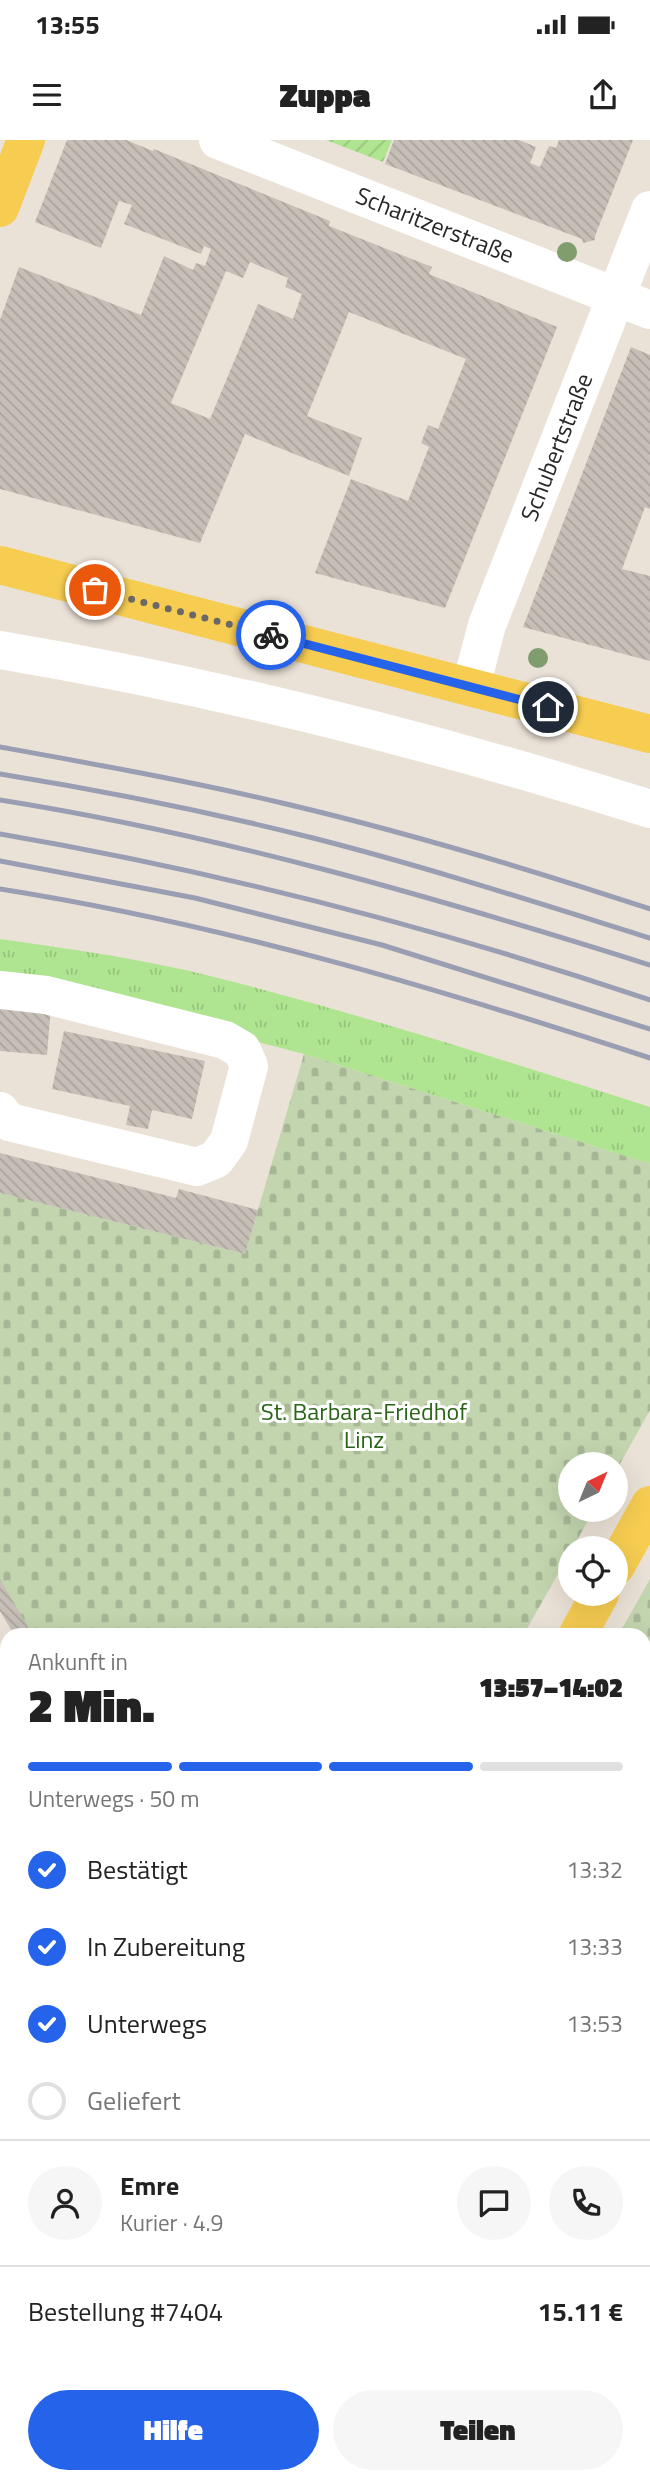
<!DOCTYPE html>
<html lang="de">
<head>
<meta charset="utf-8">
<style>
  :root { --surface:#fff; --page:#f6f6f6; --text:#222; --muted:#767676; --line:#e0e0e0; --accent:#2563eb }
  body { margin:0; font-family:"Titillium Web",sans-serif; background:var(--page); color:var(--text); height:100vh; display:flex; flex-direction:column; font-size:26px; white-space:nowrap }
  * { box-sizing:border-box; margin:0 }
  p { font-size:23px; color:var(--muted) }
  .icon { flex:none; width:38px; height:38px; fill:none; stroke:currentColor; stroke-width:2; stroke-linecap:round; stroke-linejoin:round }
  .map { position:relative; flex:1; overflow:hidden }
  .side { position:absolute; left:0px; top:1488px; width:651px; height:856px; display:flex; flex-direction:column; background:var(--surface); border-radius:21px 21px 0 0; box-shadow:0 7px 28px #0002 }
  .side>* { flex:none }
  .needle { width:46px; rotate:43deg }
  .controls { position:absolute; left:558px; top:1312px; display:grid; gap:14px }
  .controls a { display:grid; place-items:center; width:70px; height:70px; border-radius:50%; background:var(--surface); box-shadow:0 7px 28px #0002; font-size:35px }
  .pin { position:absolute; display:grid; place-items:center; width:60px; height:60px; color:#fff; margin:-30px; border:4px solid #fff; border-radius:50%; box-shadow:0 2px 7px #0007 }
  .courier { position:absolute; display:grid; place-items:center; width:70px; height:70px; margin:-35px; border:5px solid #2563eb; border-radius:50%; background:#fff; color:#222; box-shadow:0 2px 9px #0007 }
  .head em { font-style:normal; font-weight:800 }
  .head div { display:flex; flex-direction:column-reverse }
  .head { display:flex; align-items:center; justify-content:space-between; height:119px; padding:0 28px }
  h1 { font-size:46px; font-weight:800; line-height:52px }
  .bar { display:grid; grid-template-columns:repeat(4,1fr); gap:10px 7px; align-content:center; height:84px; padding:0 28px }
  .bar i { height:9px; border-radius:5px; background:var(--line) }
  .bar .current { background:var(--accent) }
  .bar p { grid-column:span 4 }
  .line { display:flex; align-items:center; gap:18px; padding:0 28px; border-top:2px solid var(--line) }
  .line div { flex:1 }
  .round { display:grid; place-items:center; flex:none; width:74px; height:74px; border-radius:37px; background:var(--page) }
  ol { padding:0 28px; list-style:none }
  li { display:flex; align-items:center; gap:21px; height:77px }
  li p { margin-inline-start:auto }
  li .icon { padding:7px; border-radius:50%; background:var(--accent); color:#fff; stroke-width:4 }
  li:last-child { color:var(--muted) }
  li i { width:38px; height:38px; border:4px solid var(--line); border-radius:50% }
  .action { display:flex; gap:14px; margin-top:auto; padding:14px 28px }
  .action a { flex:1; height:80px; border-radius:42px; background:var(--accent); color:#fff; font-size:28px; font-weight:800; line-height:80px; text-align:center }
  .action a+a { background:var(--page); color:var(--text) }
  .status { display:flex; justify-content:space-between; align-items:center; height:49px; padding:0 35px; background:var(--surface); direction:ltr }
  .status svg { height:19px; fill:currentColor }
  header { display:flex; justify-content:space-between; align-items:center; height:91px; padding:0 28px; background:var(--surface); font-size:32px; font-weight:800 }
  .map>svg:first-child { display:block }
  .grass { fill:url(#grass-tufts) }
  .cemetery { fill:url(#cemetery-stones) }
  .garden { fill:url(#garden-furrows) }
  .building { fill:url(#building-back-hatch); fill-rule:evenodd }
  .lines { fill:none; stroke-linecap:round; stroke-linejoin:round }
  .minor { stroke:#fff; stroke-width:38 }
  .major { stroke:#f6cc51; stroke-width:38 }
  .rail { stroke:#9a9eb3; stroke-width:5 }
  .tree { fill:#809d6d }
  .done { stroke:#6c6865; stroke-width:7; stroke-dasharray:0 12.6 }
  .route { stroke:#2563eb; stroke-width:9 }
  .labels { text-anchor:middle; stroke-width:6; stroke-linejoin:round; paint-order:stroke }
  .street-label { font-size:24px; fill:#272727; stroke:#fff }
  .park-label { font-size:24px; fill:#286516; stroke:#fff }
</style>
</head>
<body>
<div class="status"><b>13:55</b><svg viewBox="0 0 49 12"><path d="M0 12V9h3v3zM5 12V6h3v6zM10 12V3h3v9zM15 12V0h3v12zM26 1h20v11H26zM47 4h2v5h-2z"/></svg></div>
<header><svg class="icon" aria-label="menu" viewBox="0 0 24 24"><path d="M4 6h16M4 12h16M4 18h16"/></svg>Zuppa<svg class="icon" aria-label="share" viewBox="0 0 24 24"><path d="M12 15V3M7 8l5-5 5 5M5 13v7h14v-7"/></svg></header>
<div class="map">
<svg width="650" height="2342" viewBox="0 0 650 2342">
  <defs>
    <pattern id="grass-tufts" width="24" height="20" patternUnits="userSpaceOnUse" patternTransform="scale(1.75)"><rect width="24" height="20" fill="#afe590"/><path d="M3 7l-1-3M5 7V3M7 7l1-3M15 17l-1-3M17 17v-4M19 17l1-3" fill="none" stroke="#97c47c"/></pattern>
    <pattern id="cemetery-stones" width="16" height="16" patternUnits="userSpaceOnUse" patternTransform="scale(1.75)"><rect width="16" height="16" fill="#c2d5ae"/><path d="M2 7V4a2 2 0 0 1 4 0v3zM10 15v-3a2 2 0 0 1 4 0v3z" fill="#a7b796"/></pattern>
    <pattern id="garden-furrows" width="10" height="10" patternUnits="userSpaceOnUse" patternTransform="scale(1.75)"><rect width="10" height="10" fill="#afe590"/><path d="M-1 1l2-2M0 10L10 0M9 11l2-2" fill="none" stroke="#97c47c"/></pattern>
    <pattern id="building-back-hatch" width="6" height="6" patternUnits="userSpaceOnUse" patternTransform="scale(1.75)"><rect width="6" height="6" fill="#c6bfb7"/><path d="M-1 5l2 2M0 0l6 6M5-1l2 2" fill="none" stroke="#aaa49d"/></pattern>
  </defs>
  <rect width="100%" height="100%" fill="#ebe2d7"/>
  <path class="grass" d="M0,799c71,10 144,20 214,38 147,37 292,84 436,130v57l-346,-110 -252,-65 -52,-8z"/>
  <g class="cemetery">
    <path d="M304,914l346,110v246l-34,61v-6h-46v45h24l-70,124h-510l-14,-23v-418l245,61z"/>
    <path d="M650,1439v903h-159l-3,-6h156v-842h-25z"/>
  </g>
  <path class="garden" d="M326,0h66l-9,22z"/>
  <g class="building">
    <path d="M67,0h59l27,11 1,-2 176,72 -1,5 103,41 -3,7 128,53 -112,281 -130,-35 36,-94 57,22 21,-54 -8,-4 7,-18 10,4 28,-70 -117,-47 -42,104 55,22 -13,38 -104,-42 -45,109 -200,-54v-169l19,-53 122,48 23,-59 29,14 3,-7 9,3 6,-17 -7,-3 -3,8 -77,-30 8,-19 -13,-4 -18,47 -66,-26zM250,122l38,16 -3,9 17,7 -9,25 -35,-15 -48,115 -39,-16 55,-132 17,7z"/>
    <path d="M394,0h125l17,7 -6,16 10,4 9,-21 7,2 3,-8h74l-38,96v4l-12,3 -1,-4 -197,-75z"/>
    <path d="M631,207l19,8v154l-5,-2 -23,62 28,7v85l-127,-34z"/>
    <path d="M0,863l51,3 -4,49 -47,-4z"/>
    <path d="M64,891l141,30 -13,58 -40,-9 -4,19 -22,-4 4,-19 -78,-17z"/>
    <path d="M0,1013l176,45 3,-9 79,21 -13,44 -245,-61z"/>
    <path d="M0,1439l21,36 11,19h-18l-14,-23z"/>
    <path d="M7,1705v37l-7,5v-38z"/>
    <path d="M7,1855v73l-7,5v-74z"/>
    <path d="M0,2150l7,1v35l-7,-2z"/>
    <path d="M490,2336h111l4,6h-112z"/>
  </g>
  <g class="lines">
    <g class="minor">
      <path id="s1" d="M218,0l432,170"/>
      <path d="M0,510c220,37 437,92 650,159"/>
      <path id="s2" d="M471,546l16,-61 163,-415"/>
      <path d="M0,850l46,5 179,45 17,10 7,16 -20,75 -13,18 -19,8 -188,-45 -9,-11"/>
      <path d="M0,1791l7,-4"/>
      <path d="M0,2007l7,11"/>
      <path d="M7,2049l-4,19 4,6"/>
      <path d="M0,2244l7,2"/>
      <path d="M161,2342l1,-6"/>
    </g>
    <g class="major">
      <path d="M0,68l26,-68"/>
      <path d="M0,425l650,169"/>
      <path d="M616,1426l34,-61"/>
      <path d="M578,1494l22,-40"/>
      <path d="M0,1560l7,12"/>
      <path d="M423,2336l3,6"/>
    </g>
    <g class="rail">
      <path d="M0,607c94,17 189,34 282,56 124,29 247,66 368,106"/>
      <path d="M0,634c105,17 210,38 313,64 114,29 225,65 337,100"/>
      <path d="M0,660c221,35 437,98 650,165"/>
      <path d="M0,694c221,38 437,94 650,166"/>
      <path d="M0,721l195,37 187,47 268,84"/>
      <path d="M0,749c222,35 437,99 650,169"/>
    </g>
  </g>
  <g class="tree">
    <circle cx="567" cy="112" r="10"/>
    <circle cx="538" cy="518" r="10"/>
  </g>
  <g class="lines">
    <path class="done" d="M95,450l176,45"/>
    <path class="route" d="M271,495l277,72"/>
  </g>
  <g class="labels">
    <g class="street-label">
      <text dy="8" stroke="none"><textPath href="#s1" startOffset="233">Scharitzerstraße</textPath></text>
      <text dy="8" stroke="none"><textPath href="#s2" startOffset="254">Schubertstraße</textPath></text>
    </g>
    <g class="park-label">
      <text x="364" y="1280">St. Barbara-Friedhof<tspan x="364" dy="28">Linz</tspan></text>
    </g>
  </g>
</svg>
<div class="controls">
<a><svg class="needle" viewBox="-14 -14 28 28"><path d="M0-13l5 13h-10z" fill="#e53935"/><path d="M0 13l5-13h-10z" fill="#767676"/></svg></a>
<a><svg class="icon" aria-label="locate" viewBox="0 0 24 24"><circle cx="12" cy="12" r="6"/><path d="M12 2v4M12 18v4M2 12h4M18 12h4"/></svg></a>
</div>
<div class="pin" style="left:95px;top:450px;background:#ea580c"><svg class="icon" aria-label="bag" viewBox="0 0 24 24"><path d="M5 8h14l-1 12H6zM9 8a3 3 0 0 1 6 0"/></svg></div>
<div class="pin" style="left:548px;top:567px;background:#1f2937"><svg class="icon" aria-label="home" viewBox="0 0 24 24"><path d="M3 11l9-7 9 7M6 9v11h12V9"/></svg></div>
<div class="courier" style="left:271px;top:495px"><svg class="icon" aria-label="bike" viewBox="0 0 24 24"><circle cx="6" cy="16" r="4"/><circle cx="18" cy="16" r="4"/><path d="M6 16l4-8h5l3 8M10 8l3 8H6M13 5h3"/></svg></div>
<section class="side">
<div class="head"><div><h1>2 Min.</h1><p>Ankunft in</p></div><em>13:57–14:02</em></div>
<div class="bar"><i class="current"></i><i class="current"></i><i class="current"></i><i></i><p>Unterwegs · 50 m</p></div>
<ol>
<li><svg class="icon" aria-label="check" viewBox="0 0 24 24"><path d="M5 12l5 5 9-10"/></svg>Bestätigt<p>13:32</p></li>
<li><svg class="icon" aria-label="check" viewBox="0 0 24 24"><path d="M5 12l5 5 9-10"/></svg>In Zubereitung<p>13:33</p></li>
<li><svg class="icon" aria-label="check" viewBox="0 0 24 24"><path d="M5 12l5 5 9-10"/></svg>Unterwegs<p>13:53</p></li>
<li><i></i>Geliefert</li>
</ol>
<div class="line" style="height:126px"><a class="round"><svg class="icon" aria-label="person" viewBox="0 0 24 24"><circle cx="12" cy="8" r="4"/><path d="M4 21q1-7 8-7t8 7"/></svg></a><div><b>Emre</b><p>Kurier · 4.9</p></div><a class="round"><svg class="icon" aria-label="chat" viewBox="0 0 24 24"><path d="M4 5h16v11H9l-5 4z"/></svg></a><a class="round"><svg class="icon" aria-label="phone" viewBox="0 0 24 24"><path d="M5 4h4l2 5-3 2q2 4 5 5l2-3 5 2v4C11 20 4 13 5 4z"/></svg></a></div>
<div class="line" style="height:91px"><div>Bestellung #7404</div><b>15.11 €</b></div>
<div class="action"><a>Hilfe</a><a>Teilen</a></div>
</section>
</div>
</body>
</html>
